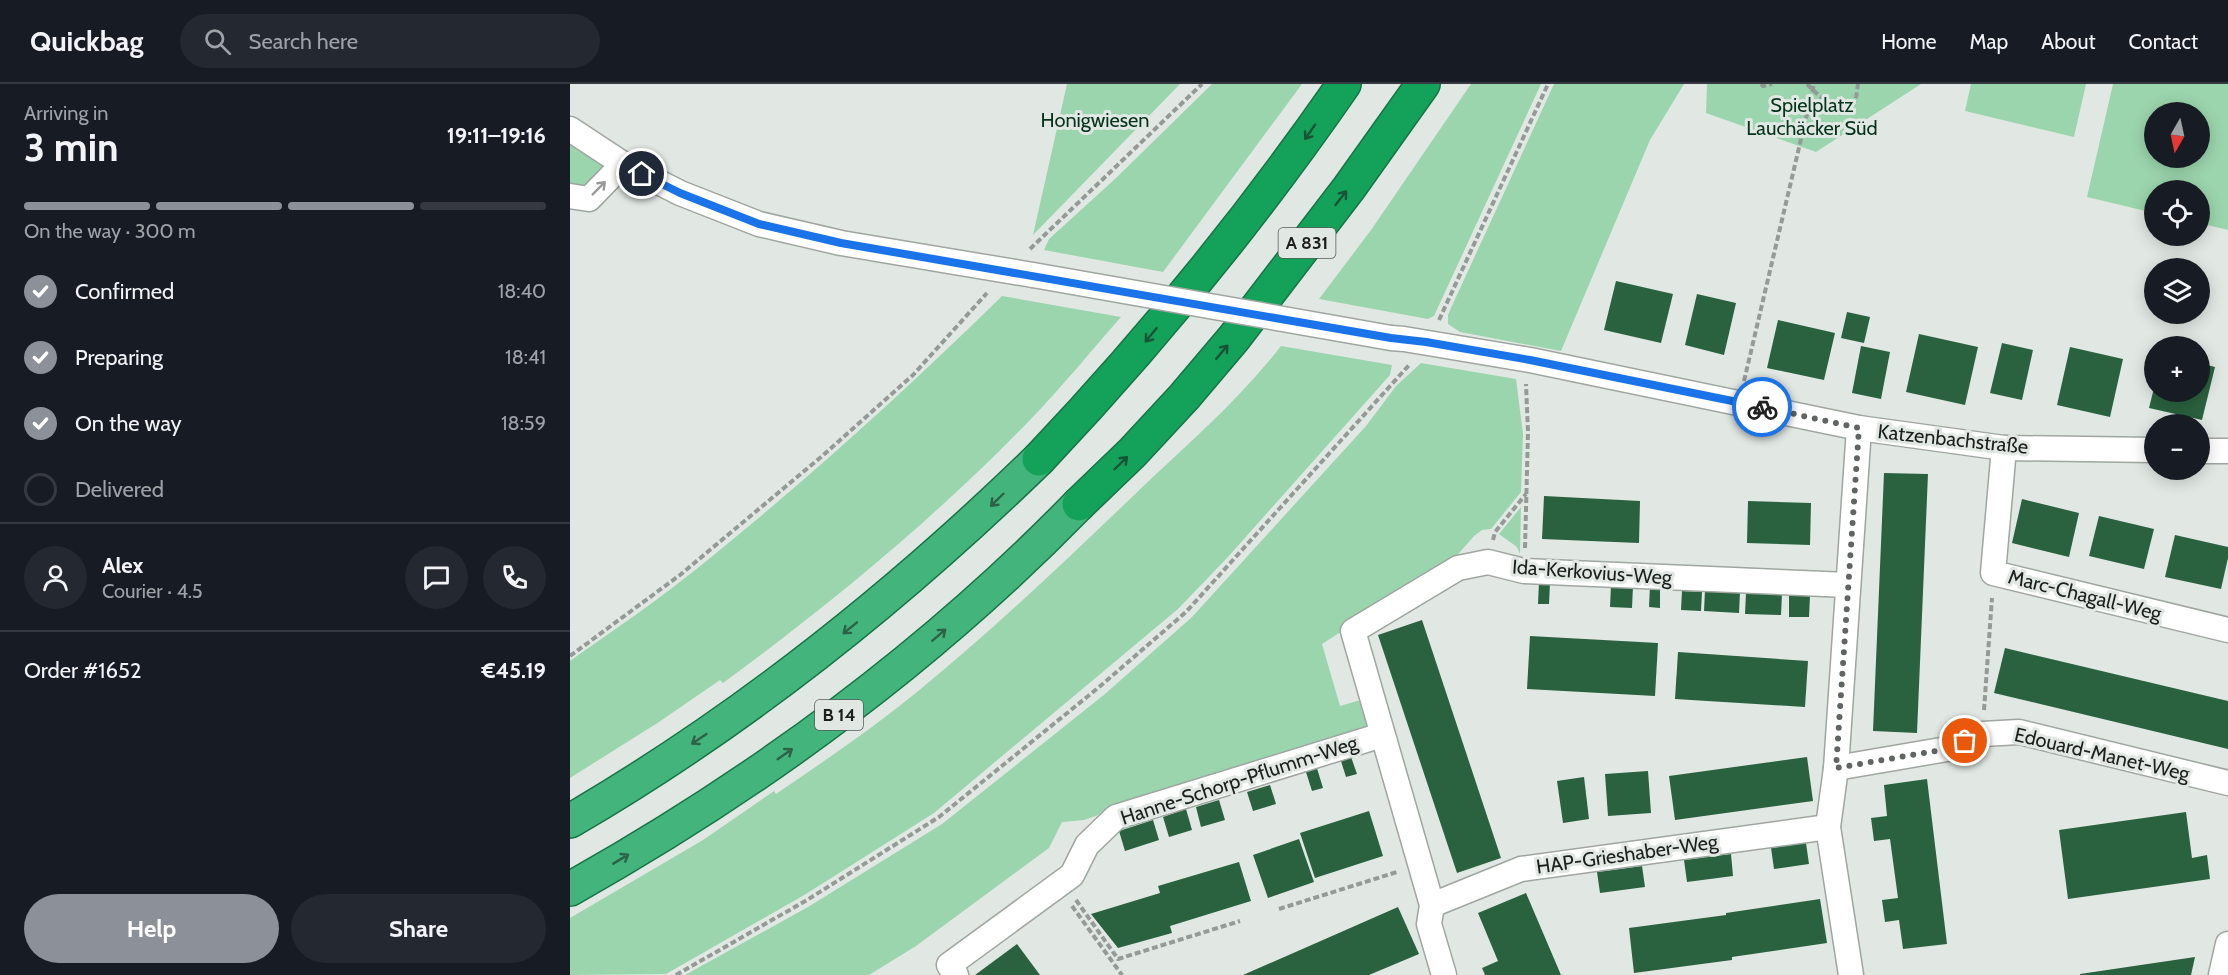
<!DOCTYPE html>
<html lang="en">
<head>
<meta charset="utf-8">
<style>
  :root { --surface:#171b24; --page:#242831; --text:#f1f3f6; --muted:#9ea1a6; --line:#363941; --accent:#8c9099 }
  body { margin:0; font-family:Cabin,sans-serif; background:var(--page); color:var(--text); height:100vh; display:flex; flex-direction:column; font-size:22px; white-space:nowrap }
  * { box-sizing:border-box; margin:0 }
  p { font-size:20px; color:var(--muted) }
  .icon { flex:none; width:33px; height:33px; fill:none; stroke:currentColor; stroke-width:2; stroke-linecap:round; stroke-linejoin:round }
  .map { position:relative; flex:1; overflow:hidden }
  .details { display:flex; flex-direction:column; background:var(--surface); width:570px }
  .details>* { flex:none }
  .needle { width:39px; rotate:189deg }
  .buttons { position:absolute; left:1574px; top:18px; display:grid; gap:12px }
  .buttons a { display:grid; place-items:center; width:66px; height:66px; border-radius:50%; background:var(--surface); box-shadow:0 3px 15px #0003; font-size:30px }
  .pin { position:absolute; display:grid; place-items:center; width:51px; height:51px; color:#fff; margin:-26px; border:3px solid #fff; border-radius:50%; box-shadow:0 2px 6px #0007 }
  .courier { position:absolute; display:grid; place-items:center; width:60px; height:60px; margin:-30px; border:4px solid #1a73e8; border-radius:50%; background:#fff; color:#222; box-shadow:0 2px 8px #0007 }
  .headline em { font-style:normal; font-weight:800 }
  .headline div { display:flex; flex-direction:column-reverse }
  .headline { display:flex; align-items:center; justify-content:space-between; height:102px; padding:0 24px }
  h1 { font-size:39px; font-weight:800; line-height:45px }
  .bar { display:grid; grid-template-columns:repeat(4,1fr); gap:9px 6px; align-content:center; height:72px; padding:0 24px }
  .bar i { height:8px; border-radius:4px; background:var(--line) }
  .bar .on { background:var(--accent) }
  .bar p { grid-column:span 4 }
  .line { display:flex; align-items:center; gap:15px; padding:0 24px; border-top:2px solid var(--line) }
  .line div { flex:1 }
  .round { display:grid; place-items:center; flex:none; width:63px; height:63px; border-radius:32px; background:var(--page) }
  ol { padding:0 24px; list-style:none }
  li { display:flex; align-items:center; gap:18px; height:66px }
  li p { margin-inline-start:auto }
  li .icon { padding:6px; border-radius:50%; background:var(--accent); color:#fff; stroke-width:4 }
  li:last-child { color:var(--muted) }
  li i { width:33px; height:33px; border:3px solid var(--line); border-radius:50% }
  .button { display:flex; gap:12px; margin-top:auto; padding:12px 24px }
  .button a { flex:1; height:69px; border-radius:36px; background:var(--accent); color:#fff; font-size:24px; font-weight:800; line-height:69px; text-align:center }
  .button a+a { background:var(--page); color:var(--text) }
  header { display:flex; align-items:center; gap:36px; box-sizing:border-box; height:84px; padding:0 30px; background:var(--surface); border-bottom:2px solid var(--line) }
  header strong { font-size:28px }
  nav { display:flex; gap:33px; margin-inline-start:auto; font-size:21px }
  .search { width:420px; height:54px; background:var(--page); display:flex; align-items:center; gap:15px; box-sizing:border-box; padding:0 21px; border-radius:33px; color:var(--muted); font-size:22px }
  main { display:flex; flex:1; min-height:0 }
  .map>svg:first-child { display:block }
  .green { fill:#9bd5ad; fill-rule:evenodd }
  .building { fill:#2a623f }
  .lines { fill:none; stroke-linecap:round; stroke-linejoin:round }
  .minor-casing { stroke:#9fa6a0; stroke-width:27 }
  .trunk-casing { stroke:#177445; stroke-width:36 }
  .motorway-casing { stroke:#177445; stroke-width:36 }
  .path { stroke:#959a97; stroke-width:4; stroke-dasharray:6 3; stroke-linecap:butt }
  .minor { stroke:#fff; stroke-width:24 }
  .trunk { stroke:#43b47b; stroke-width:33 }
  .motorway { stroke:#14a25a; stroke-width:33 }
  .minor-bridge-casing { stroke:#9fa6a0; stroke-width:27; stroke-linecap:butt }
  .minor-bridge { stroke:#fff; stroke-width:24 }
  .oneway { stroke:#195335 }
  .oneway2 { stroke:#999a99 }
  .oneway3 { stroke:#2e6247 }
  .done { stroke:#616562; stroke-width:6; stroke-dasharray:0 10.8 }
  .route { stroke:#1a73e8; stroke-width:8 }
  .labels { text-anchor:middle; stroke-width:6; stroke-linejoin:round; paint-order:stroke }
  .shield { fill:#e1e8e3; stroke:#575b58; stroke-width:1.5 }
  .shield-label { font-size:18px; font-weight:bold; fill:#1c1f1d }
  .park-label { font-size:20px; fill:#05341a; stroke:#e1e8e3 }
  .street-label { font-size:20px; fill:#1c1f1d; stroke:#e1e8e3 }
</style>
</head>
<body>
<header>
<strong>Quickbag</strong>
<div class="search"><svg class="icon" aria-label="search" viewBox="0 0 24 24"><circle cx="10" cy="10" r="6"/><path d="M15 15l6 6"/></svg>Search here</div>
<nav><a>Home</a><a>Map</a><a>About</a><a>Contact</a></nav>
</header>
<main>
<section class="details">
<div class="headline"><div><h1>3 min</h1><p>Arriving in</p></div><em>19:11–19:16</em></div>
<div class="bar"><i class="on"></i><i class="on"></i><i class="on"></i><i></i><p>On the way · 300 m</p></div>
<ol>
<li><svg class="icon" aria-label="check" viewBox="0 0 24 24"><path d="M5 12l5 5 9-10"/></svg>Confirmed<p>18:40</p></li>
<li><svg class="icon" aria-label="check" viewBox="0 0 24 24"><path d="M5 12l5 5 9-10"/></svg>Preparing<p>18:41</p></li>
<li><svg class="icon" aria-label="check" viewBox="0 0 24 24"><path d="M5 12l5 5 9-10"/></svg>On the way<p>18:59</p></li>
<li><i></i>Delivered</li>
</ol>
<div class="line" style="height:108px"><a class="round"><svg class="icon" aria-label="person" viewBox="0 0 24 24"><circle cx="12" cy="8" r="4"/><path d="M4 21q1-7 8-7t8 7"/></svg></a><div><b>Alex</b><p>Courier · 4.5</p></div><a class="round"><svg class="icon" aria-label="chat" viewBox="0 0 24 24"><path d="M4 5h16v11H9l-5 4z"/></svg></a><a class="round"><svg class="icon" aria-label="phone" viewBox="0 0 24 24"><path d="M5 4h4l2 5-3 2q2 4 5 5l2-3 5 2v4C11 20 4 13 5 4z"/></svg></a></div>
<div class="line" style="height:78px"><div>Order #1652</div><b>€45.19</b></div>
<div class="button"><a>Help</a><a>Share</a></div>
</section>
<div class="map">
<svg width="1658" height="891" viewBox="0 0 1658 891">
  <rect width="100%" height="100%" fill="#e1e8e3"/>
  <g class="green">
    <path d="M497,0h113l-147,151z"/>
    <path d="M642,0h90l-139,188 -119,-22 5,-11 66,-60z"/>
    <path d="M901,0h70l-107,232 -6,3 -109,-20 52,-69z"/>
    <path d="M984,0h130l-34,56 -89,211 -101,-19 -12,-8v-9l3,-7z"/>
    <path d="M1137,0h214l-105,68 -110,-39z"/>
    <path d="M1401,0h115l-12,53 -109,-26z"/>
    <path d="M1543,0h115v146l-29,-7v-33h-45v23l-67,-16zM1584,28h45v46h-45z"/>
    <path d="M0,45l53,35 -53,32z"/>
    <path d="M432,212l119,21c-30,34 -59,70 -91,103 -94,97 -198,183 -307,263l-3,-3 -61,42 -89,56v-117c38,-27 78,-54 115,-83 111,-88 216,-183 317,-282z"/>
    <path d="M711,262l111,19 -2,10 -163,183 -49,51 -244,204 -128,81 -140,80 -96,1v-57l133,-78 71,-49 2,3c50,-34 100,-68 147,-107 72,-59 140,-124 208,-189 51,-49 107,-96 150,-152z"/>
    <path d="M851,279l95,16 7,55 -2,58 -30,37 -9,1 -8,6 -20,23 -132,85 18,62 24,-7 5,30 -210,65 -75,26 -22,2 -13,26 -133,98 -47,29h-184l123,-68 134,-83 163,-130 87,-77 174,-191 30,-40z"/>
    <path d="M951,423l-1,47 -3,-7 -18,-13z"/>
  </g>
  <g class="building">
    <path d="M1046,197l57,13 -12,49 -57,-13z"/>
    <path d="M1127,210l39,9 -12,52 -39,-10z"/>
    <path d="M1277,228l23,5 -6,26 -23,-5z"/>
    <path d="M1208,236l57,13 -11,47 -57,-12z"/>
    <path d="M1349,250l59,13 -13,58 -59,-13z"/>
    <path d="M1432,259l31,7 -11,50 -32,-7z"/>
    <path d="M1291,262l29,6 -9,47 -29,-6z"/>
    <path d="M1500,263l53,12 -13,58 -53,-12z"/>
    <path d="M1629,279l16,4 -13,53 -53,-12 4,-16h46z"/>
    <path d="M1314,389l44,1 -11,259 -44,-2z"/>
    <path d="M974,412l96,5 -1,42 -97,-4z"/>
    <path d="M1452,415l57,14 -10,44 -57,-14z"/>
    <path d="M1178,417l63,2 -1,42 -63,-2z"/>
    <path d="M1529,432l55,13 -10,40 -55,-13z"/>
    <path d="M1605,451l53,12v11l-7,31 -56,-12z"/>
    <path d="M969,498l11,1 -1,21h-11z"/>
    <path d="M1041,501l22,1 -1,22 -22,-1z"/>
    <path d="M1080,502l10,1v21l-11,-1z"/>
    <path d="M1135,506l35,2 -1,21 -35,-2z"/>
    <path d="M1112,507l20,1 -1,19 -20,-1z"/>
    <path d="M1176,509l36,1 -1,21 -36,-1z"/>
    <path d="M1219,511l21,1 -1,21h-20z"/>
    <path d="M852,536l79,238 -44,15 -79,-238z"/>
    <path d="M960,552l128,7 -3,53 -128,-7z"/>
    <path d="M1435,564l223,53v48l-234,-56z"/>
    <path d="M1108,568l130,9 -3,46 -130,-8z"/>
    <path d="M780,670l7,20 -11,3 -6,-19z"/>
    <path d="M1237,673l6,44 -138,19 -6,-44z"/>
    <path d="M746,681l7,23 -11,3 -7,-22z"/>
    <path d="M1078,687l3,42 -43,3 -3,-42z"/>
    <path d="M1014,693l5,42 -26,4 -6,-42z"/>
    <path d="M1357,695l20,165 -44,5 -4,-29 -14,2 -3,-22 16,-2 -8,-59 -16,2 -3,-23 16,-2 -3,-31z"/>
    <path d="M700,701l6,19 -23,7 -6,-19z"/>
    <path d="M649,716l6,20 -24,7 -5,-20z"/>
    <path d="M616,725l6,21 -23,7 -6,-20z"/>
    <path d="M799,727l14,45 -68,22 -15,-45z"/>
    <path d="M1616,728l6,46 15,-3 3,24 -142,20 -9,-69z"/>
    <path d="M583,736l6,20 -34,11 -6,-20z"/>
    <path d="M729,755l15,43 -46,16 -15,-43z"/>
    <path d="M1236,759l3,21 -35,5 -3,-21z"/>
    <path d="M1161,770l2,22 -46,6 -3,-22z"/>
    <path d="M669,778l12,39 -81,25 2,7 -54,15 -27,-34 69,-21 -2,-7z"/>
    <path d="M1072,782l3,21 -45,6 -3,-21z"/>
    <path d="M956,809l35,82h-76l-3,-7 16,-7 -20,-48z"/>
    <path d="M1250,815l7,44 -95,14v3l-98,13 -5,-45 97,-13v-2z"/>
    <path d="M828,823l21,47 -50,21h-126z"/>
    <path d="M447,860l23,31h-65z"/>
    <path d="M1625,873l-4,18h-111v-1z"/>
  </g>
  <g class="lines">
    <defs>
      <g id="minor">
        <path d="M0,45l53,35 57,29 79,31 82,19 192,32"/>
        <path d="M0,112l19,3 34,-35"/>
        <path d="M821,254l13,1 126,21 329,68 145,20 150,2"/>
        <path d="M1434,364l-11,125 235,57"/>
        <path d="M1629,367h29"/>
        <path d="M1266,684l111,-19 35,-15 37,-2 209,51"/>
        <path d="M862,821l89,-36 307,-42"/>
        <path d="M386,891l-7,-10 123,-90 15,-30 29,-28 266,-82"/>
        <path d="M874,891l-15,-51 3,-19 -79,-274 105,-63 30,-6 36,9 324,14"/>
        <path d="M1281,891l-23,-148 8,-59 23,-340"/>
        <path d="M1651,891l7,-31"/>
      </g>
      <g id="trunk">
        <path d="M0,737c172,-100 326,-223 469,-362"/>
        <path d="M0,805c187,-105 360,-232 509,-385"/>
      </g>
      <g id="motorway">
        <path d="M469,375c111,-117 213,-242 305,-375"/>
        <path d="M509,420l53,-51 52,-56 50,-59 115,-150 74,-104"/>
      </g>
    </defs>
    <use href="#minor" class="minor-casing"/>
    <use href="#trunk" class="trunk-casing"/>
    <use href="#motorway" class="motorway-casing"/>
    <g class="path">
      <path d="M1191,0l2,2 9,-2"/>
      <path d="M1237,0c8,8 37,38 47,19 3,-6 3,-13 4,-19"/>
      <path d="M460,165l172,-165"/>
      <path d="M869,236l109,-236"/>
      <path d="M1174,297l70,-297"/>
      <path d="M923,456l2,-8 31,-38"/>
      <path d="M955,464l3,-116 -2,-48"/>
      <path d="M0,572l110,-81 141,-118 92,-82 74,-82"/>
      <path d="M1414,626l8,-112"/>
      <path d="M506,816l42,59 122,-38"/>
      <path d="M502,822l50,69"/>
      <path d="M709,825l118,-37"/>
      <path d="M106,891l131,-75 132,-83 159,-129 88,-76 224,-248"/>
    </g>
    <use href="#minor" class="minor"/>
    <use href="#trunk" class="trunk"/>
    <use href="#motorway" class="motorway"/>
    <defs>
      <path id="minor-bridge" d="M463,191l358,63"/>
    </defs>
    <use href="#minor-bridge" class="minor-bridge-casing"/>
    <use href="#minor-bridge" class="minor-bridge"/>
  </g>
  <defs><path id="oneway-shaft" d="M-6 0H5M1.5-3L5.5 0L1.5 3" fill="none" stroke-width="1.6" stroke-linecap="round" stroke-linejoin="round" transform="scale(1.5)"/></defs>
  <g class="oneway">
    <use href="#oneway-shaft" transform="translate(740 48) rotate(125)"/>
    <use href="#oneway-shaft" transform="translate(771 114) rotate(-52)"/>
    <use href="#oneway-shaft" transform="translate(581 251) rotate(129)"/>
    <use href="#oneway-shaft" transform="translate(652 268) rotate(-50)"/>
    <use href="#oneway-shaft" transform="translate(551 379) rotate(-44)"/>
  </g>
  <use class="oneway2" href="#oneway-shaft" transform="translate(29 104) rotate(-45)"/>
  <g class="oneway3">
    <use href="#oneway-shaft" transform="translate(427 416) rotate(136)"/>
    <use href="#oneway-shaft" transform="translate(280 544) rotate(141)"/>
    <use href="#oneway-shaft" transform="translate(369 551) rotate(-41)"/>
    <use href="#oneway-shaft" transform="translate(129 655) rotate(146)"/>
    <use href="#oneway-shaft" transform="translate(215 670) rotate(-35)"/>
    <use href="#oneway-shaft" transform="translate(51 775) rotate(-31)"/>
  </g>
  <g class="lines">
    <path class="done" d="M1192,323l97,21 -23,340 111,-19 18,-8"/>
    <path class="route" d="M72,90l38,19 79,31 82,19 550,95 35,4 104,18 232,47"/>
  </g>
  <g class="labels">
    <g class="shield">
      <rect x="708.5" y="144" width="57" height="30" rx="4.5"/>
      <rect x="245" y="616" width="48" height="30" rx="4.5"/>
    </g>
    <g class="shield-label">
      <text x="737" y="165">A 831</text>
      <text x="269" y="637">B 14</text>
    </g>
    <g class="park-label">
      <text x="1242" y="28">Spielplatz<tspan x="1242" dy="23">Lauchäcker Süd</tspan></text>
      <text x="525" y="43">Honigwiesen</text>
    </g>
    <g class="street-label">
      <text transform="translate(1383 355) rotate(6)" y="7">Katzenbachstraße</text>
      <text transform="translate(1022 488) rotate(4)" y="7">Ida-Kerkovius-Weg</text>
      <text transform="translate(1515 511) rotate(14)" y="7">Marc-Chagall-Weg</text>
      <text transform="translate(1532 670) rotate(13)" y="7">Edouard-Manet-Weg</text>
      <text transform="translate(669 696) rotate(-18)" y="7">Hanne-Schorp-Pflumm-Weg</text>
      <text transform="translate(1057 770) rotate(-8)" y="7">HAP-Grieshaber-Weg</text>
    </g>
  </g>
</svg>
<div class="buttons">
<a><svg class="needle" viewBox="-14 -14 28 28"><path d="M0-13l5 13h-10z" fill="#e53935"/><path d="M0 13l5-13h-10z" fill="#9ea1a6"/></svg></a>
<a><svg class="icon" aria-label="locate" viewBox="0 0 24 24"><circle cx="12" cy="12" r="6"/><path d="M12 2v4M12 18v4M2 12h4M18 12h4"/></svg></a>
<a><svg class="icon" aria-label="layers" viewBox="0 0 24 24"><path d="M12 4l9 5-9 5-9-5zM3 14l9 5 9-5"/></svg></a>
<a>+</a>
<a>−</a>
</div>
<div class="pin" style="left:1395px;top:657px;background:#ea580c"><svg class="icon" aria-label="bag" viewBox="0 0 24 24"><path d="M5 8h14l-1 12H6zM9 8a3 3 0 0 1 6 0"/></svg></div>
<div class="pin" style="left:72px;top:90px;background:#1f2937"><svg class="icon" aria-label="home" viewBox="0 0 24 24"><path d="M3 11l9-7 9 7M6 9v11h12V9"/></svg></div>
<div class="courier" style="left:1192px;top:323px"><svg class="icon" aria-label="bike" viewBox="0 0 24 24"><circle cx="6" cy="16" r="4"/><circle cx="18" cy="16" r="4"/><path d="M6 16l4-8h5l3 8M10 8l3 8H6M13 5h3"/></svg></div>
</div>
</main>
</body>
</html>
